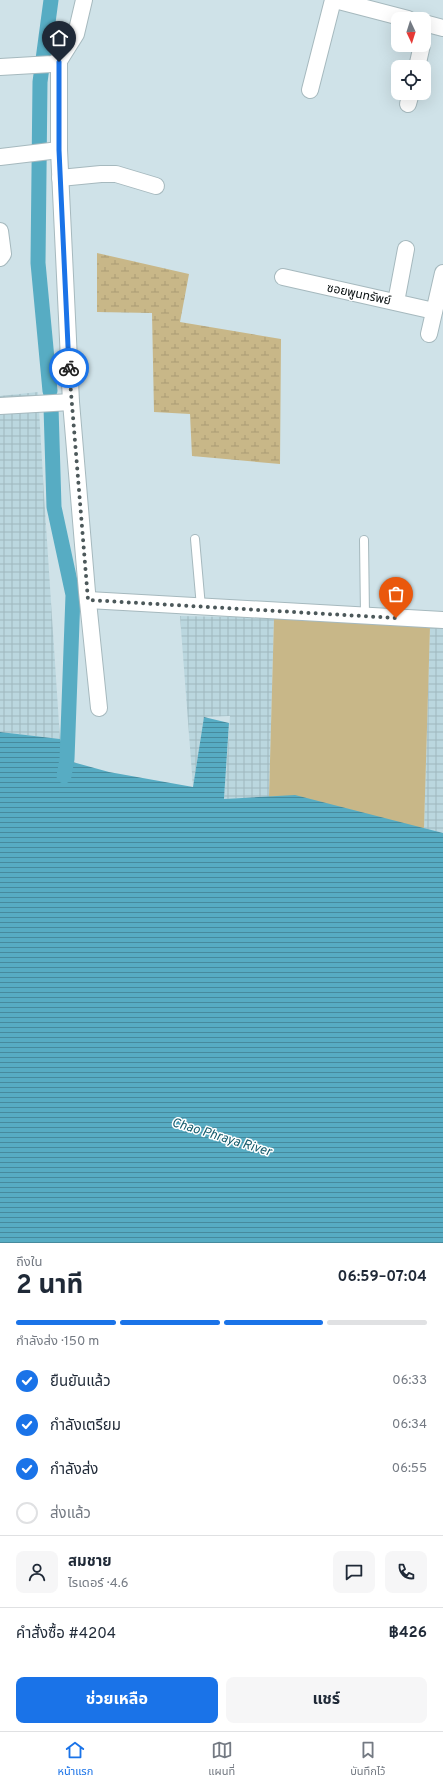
<!DOCTYPE html>
<html lang="th">
<head>
<meta charset="utf-8">
<style>
  :root { --surface:#fff; --page:#f6f6f7; --text:#1f2937; --muted:#747a83; --line:#e0e1e3; --accent:#1a73e8 }
  body { margin:0; font-family:Overpass,"Noto Sans Thai",sans-serif; background:var(--page); color:var(--text); height:100vh; display:flex; flex-direction:column; font-size:15px; white-space:nowrap }
  * { box-sizing:border-box; margin:0 }
  p { font-size:13px; color:var(--muted) }
  .icon { flex:none; width:22px; height:22px; fill:none; stroke:currentColor; stroke-width:2; stroke-linecap:round; stroke-linejoin:round }
  .map { position:relative; height:1243px; overflow:hidden }
  .sheet { display:flex; flex-direction:column; background:var(--surface); flex:1 }
  .sheet>* { flex:none }
  .needle { width:26px; rotate:176deg }
  .fabs { position:absolute; left:391px; top:12px; display:grid; gap:8px }
  .fabs a { display:grid; place-items:center; width:40px; height:40px; border-radius:8px; background:var(--surface); box-shadow:0 4px 16px #0002; font-size:20px }
  .pin { position:absolute; display:grid; place-items:center; width:34px; height:34px; color:#fff; margin:-41px -17px; border-radius:50% 50% 50% 0; rotate:-45deg; box-shadow:0 0 4px #0007 }
  .pin .icon { rotate:45deg }
  .courier { position:absolute; display:grid; place-items:center; width:40px; height:40px; margin:-20px; border:3px solid #1a73e8; border-radius:50%; background:#fff; color:#222; box-shadow:0 1px 5px #0007 }
  .overview em { font-style:normal; font-weight:700 }
  .overview div { display:flex; flex-direction:column-reverse }
  .overview { display:flex; align-items:center; justify-content:space-between; height:68px; padding:0 16px }
  h1 { font-size:26px; font-weight:700; line-height:30px }
  .bar { display:grid; grid-template-columns:repeat(4,1fr); gap:6px 4px; align-content:center; height:48px; padding:0 16px }
  .bar i { height:5px; border-radius:3px; background:var(--line) }
  .bar .current { background:var(--accent) }
  .bar p { grid-column:span 4 }
  .line { display:flex; align-items:center; gap:10px; padding:0 16px; border-top:1px solid var(--line) }
  .line div { flex:1 }
  .round { display:grid; place-items:center; flex:none; width:42px; height:42px; border-radius:8px; background:var(--page) }
  ol { padding:0 16px; list-style:none }
  li { display:flex; align-items:center; gap:12px; height:44px }
  li p { margin-inline-start:auto }
  li .icon { padding:4px; border-radius:50%; background:var(--accent); color:#fff; stroke-width:4 }
  li:last-child { color:var(--muted) }
  li i { width:22px; height:22px; border:2px solid var(--line); border-radius:50% }
  .action { display:flex; gap:8px; margin-top:auto; padding:8px 16px }
  .action a { flex:1; height:46px; border-radius:8px; background:var(--accent); color:#fff; font-size:16px; font-weight:700; line-height:46px; text-align:center }
  .action a+a { background:var(--page); color:var(--text) }
  .menu { display:flex; justify-content:space-around; align-items:center; height:56px; border-top:1px solid var(--line); background:var(--surface); font-size:11px; color:var(--muted) }
  .menu a { display:grid; justify-items:center; gap:2px }
  .menu .current { color:var(--accent) }
  .map>svg:first-child { display:block }
  .industrial { fill:url(#industrial-grid) }
  .grass { fill:#c8b788 }
  .wetland { fill:url(#wetland-marsh) }
  .water { fill:url(#water-rules) }
  .lines { fill:none; stroke-linecap:round; stroke-linejoin:round }
  .canal { stroke:#57acc3; stroke-width:15 }
  .lane-casing { stroke:#a6b9be; stroke-width:10 }
  .street-casing { stroke:#a6b9be; stroke-width:18 }
  .lane { stroke:#fff; stroke-width:8 }
  .street { stroke:#fff; stroke-width:16 }
  .done { stroke:#4c585a; stroke-width:4; stroke-dasharray:0 7.2 }
  .route { stroke:#1a73e8; stroke-width:5 }
  .labels { text-anchor:middle; stroke-width:3; stroke-linejoin:round; paint-order:stroke }
  .street-label { font-size:12px; fill:#060d0e; stroke:#fff }
  .water-label { font-size:13px; font-style:italic; fill:#135a6b; stroke:#fff }
</style>
</head>
<body>
<div class="map">
<svg width="443" height="1243" viewBox="0 0 443 1243">
  <defs>
    <pattern id="industrial-grid" width="8" height="8" patternUnits="userSpaceOnUse"><rect width="8" height="8" fill="#bbd7df"/><path d="M0 4h8M4 0v8" fill="none" stroke="#9fb7be"/></pattern>
    <pattern id="wetland-marsh" width="20" height="14" patternUnits="userSpaceOnUse"><rect width="20" height="14" fill="#c8b788"/><path d="M1 5h8M5 5V1M11 12h8M15 12V8" fill="none" stroke="#aa9c74"/></pattern>
    <pattern id="water-rules" width="6" height="5" patternUnits="userSpaceOnUse"><rect width="6" height="5" fill="#57acc3"/><path d="M0 2.5h6" fill="none" stroke="#468a9d"/></pattern>
  </defs>
  <rect width="100%" height="100%" fill="#cfe2e8"/>
  <g class="industrial">
    <path d="M38,392l6,103 16,244 -60,-7v-336z"/>
    <path d="M180,616l94,2 -5,179 -45,2 6,-83 -26,1 -11,70z"/>
    <path d="M430,627l13,1v205l-19,-4z"/>
  </g>
  <path class="grass" d="M274,618l156,9 -6,202 -129,-33 -26,1z"/>
  <path class="wetland" d="M97,253l92,21 -9,48 101,17 -1,125 -88,-8 -2,-42 -36,-2 -2,-99 -55,-1z"/>
  <path class="water" d="M204,717l25,6 -5,76 71,-4 148,38v410h-443v-511l60,7 9,22 40,11 84,15z"/>
  <g class="lines">
    <g class="canal">
      <path d="M50,391l-12,-128 2,-181 11,-82"/>
      <path d="M51,407l3,100 19,88 -6,164 -3,17"/>
    </g>
    <defs>
      <g id="lane">
        <path d="M195,539l6,68"/>
        <path d="M364,540l1,76"/>
      </g>
      <g id="street">
        <path d="M84,0l-8,34 -17,27v89l12,252 16,190 12,116"/>
        <path d="M335,0l73,19"/>
        <path d="M424,23l19,5"/>
        <path d="M0,67l52,-3 7,-3"/>
        <path d="M417,67l5,-22"/>
        <path d="M310,90l23,-90"/>
        <path d="M408,104l3,-11"/>
        <path d="M0,157l59,-7"/>
        <path d="M60,178l41,-4h15l40,12"/>
        <path d="M0,231l3,23 -3,4"/>
        <path d="M283,277l151,34"/>
        <path d="M396,302l10,-53"/>
        <path d="M429,334l14,-61"/>
        <path d="M0,406l71,-4"/>
        <path d="M88,600l355,20"/>
      </g>
    </defs>
    <use href="#lane" class="lane-casing"/>
    <use href="#street" class="street-casing"/>
    <use href="#lane" class="lane"/>
    <use href="#street" class="street"/>
  </g>
  <g class="lines">
    <path class="done" d="M69,368l19,232 308,18"/>
    <path class="route" d="M59,62v88l10,218"/>
  </g>
  <g class="labels">
    <g class="street-label">
      <text transform="translate(359 294) rotate(12)" y="4">ซอยพูนทรัพย์</text>
    </g>
    <g class="water-label">
      <text transform="translate(222 1136) rotate(17)" y="5">Chao Phraya River</text>
    </g>
  </g>
</svg>
<div class="fabs">
<a><svg class="needle" viewBox="-14 -14 28 28"><path d="M0-13l5 13h-10z" fill="#e53935"/><path d="M0 13l5-13h-10z" fill="#747a83"/></svg></a>
<a><svg class="icon" aria-label="locate" viewBox="0 0 24 24"><circle cx="12" cy="12" r="6"/><path d="M12 2v4M12 18v4M2 12h4M18 12h4"/></svg></a>
</div>
<div class="pin" style="left:396px;top:618px;background:#ea580c"><svg class="icon" aria-label="bag" viewBox="0 0 24 24"><path d="M5 8h14l-1 12H6zM9 8a3 3 0 0 1 6 0"/></svg></div>
<div class="pin" style="left:59px;top:62px;background:#1f2937"><svg class="icon" aria-label="home" viewBox="0 0 24 24"><path d="M3 11l9-7 9 7M6 9v11h12V9"/></svg></div>
<div class="courier" style="left:69px;top:368px"><svg class="icon" aria-label="bike" viewBox="0 0 24 24"><circle cx="6" cy="16" r="4"/><circle cx="18" cy="16" r="4"/><path d="M6 16l4-8h5l3 8M10 8l3 8H6M13 5h3"/></svg></div>
</div>
<section class="sheet">
<div class="overview"><div><h1>2 นาที</h1><p>ถึงใน</p></div><em>06:59–07:04</em></div>
<div class="bar"><i class="current"></i><i class="current"></i><i class="current"></i><i></i><p>กำลังส่ง · 150 m</p></div>
<ol>
<li><svg class="icon" aria-label="check" viewBox="0 0 24 24"><path d="M5 12l5 5 9-10"/></svg>ยืนยันแล้ว<p>06:33</p></li>
<li><svg class="icon" aria-label="check" viewBox="0 0 24 24"><path d="M5 12l5 5 9-10"/></svg>กำลังเตรียม<p>06:34</p></li>
<li><svg class="icon" aria-label="check" viewBox="0 0 24 24"><path d="M5 12l5 5 9-10"/></svg>กำลังส่ง<p>06:55</p></li>
<li><i></i>ส่งแล้ว</li>
</ol>
<div class="line" style="height:72px"><a class="round"><svg class="icon" aria-label="person" viewBox="0 0 24 24"><circle cx="12" cy="8" r="4"/><path d="M4 21q1-7 8-7t8 7"/></svg></a><div><b>สมชาย</b><p>ไรเดอร์ · 4.6</p></div><a class="round"><svg class="icon" aria-label="chat" viewBox="0 0 24 24"><path d="M4 5h16v11H9l-5 4z"/></svg></a><a class="round"><svg class="icon" aria-label="phone" viewBox="0 0 24 24"><path d="M5 4h4l2 5-3 2q2 4 5 5l2-3 5 2v4C11 20 4 13 5 4z"/></svg></a></div>
<div class="line" style="height:52px"><div>คำสั่งซื้อ #4204</div><b>฿426</b></div>
<div class="action"><a>ช่วยเหลือ</a><a>แชร์</a></div>
</section>
<nav class="menu">
<a class="current"><svg class="icon" aria-label="home" viewBox="0 0 24 24"><path d="M3 11l9-7 9 7M6 9v11h12V9"/></svg>หน้าแรก</a>
<a><svg class="icon" aria-label="map" viewBox="0 0 24 24"><path d="M3 6l6-2 6 2 6-2v14l-6 2-6-2-6 2zM9 4v14M15 6v14"/></svg>แผนที่</a>
<a><svg class="icon" aria-label="saved" viewBox="0 0 24 24"><path d="M7 4h10v16l-5-4-5 4z"/></svg>บันทึกไว้</a>
</nav>
</body>
</html>
